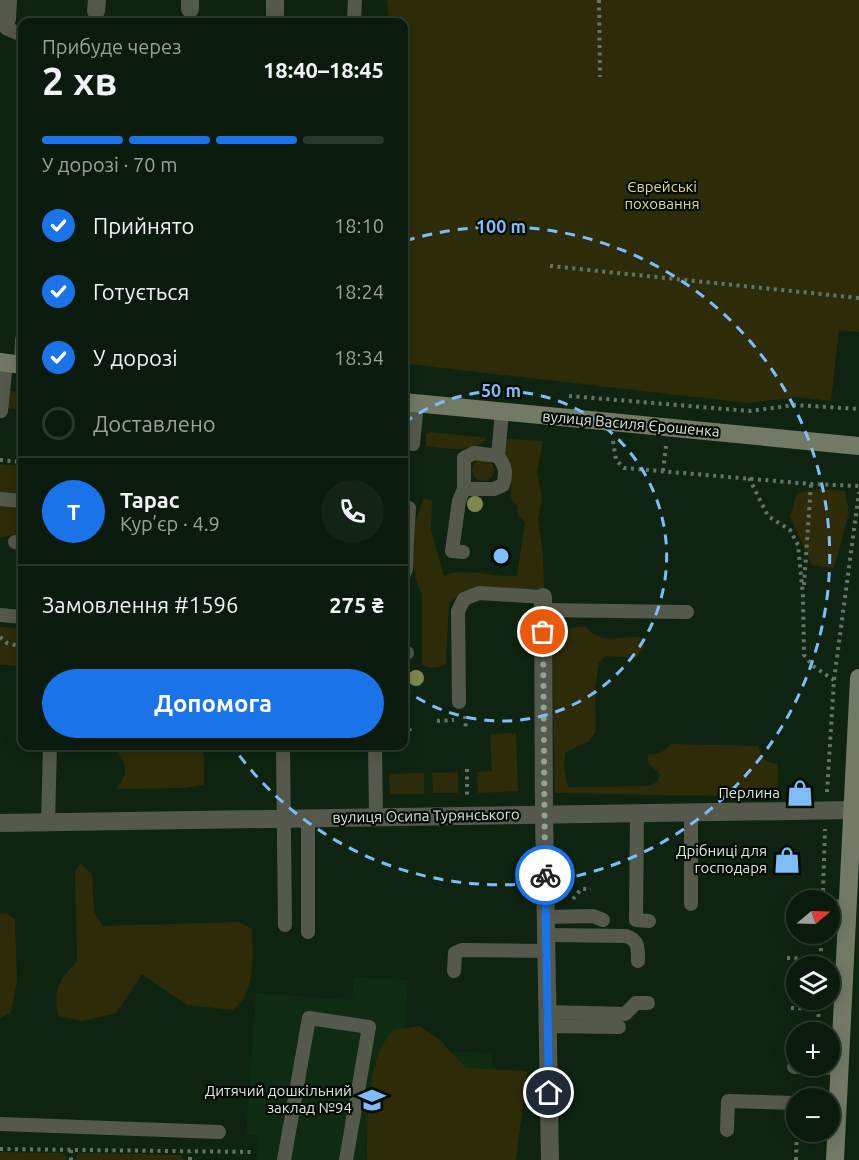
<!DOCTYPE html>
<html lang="uk">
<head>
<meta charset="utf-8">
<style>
  :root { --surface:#0a1b0d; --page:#132416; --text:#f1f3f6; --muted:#99a19d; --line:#2a392e; --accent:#1a73e8 }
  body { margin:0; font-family:Ubuntu,sans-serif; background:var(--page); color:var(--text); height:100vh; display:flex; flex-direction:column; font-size:22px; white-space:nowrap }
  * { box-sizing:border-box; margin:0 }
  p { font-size:20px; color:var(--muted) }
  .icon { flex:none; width:33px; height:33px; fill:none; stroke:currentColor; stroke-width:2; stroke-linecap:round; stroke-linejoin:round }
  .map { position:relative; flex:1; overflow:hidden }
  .drawer { position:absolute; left:18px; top:18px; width:390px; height:732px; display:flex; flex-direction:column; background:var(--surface); border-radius:12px; box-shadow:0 3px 15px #0003,0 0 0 2px var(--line) }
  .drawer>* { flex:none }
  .needle { width:39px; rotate:71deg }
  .tools { position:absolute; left:786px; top:890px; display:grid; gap:12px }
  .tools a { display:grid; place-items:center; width:54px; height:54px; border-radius:50%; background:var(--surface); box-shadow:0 3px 15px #0003,0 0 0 2px var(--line); font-size:30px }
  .pin { position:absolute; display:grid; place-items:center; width:51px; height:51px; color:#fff; margin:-26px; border:3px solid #fff; border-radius:50%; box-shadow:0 2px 6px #0007 }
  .courier { position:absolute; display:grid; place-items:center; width:60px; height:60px; margin:-30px; border:4px solid #1a73e8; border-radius:50%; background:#fff; color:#222; box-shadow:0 2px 8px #0007 }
  .summary em { font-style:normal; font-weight:700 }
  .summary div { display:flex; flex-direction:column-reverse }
  .summary { display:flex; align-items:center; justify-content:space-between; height:102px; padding:0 24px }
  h1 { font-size:39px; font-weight:700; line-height:45px }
  .bar { display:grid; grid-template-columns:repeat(4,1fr); gap:9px 6px; align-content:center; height:72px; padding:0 24px }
  .bar i { height:8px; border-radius:4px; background:var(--line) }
  .bar .active { background:var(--accent) }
  .bar p { grid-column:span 4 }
  .line { display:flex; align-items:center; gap:15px; padding:0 24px; border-top:2px solid var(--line) }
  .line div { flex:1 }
  .round { display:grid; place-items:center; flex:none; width:63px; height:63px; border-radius:32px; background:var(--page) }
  ol { padding:0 24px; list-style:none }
  li { display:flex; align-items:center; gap:18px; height:66px }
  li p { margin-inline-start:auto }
  li .icon { padding:6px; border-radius:50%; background:var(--accent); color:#fff; stroke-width:4 }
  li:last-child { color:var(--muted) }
  li i { width:33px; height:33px; border:3px solid var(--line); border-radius:50% }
  .button { display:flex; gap:12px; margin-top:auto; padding:12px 24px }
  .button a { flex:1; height:69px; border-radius:36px; background:var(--accent); color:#fff; font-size:24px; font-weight:700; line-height:69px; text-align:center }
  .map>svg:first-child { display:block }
  .built { fill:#0f2b12 }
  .green { fill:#2e2b08 }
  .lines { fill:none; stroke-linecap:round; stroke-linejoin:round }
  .path { stroke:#637565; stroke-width:4; stroke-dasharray:3 4.5; stroke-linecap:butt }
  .lane { stroke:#54594c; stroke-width:14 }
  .street { stroke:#54594c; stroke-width:18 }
  .secondary { stroke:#727a66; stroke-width:18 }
  .tree { fill:#81884f }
  .done { stroke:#92a393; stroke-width:6; stroke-dasharray:0 10.8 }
  .route { stroke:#1a73e8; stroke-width:8 }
  .ring { fill:none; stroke:#7fbdfa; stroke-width:3; stroke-dasharray:10 8 }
  .labels { text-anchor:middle; stroke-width:4.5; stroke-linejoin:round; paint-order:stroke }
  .park-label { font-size:15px; fill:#dfd982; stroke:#040b04 }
  .street-label { font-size:15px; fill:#d9e7d9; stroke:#040b04 }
  .poi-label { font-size:15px; fill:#d9e7d9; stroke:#040b04; text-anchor:end }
  .centre { fill:#7fbdfa; stroke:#040b04; stroke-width:3 }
  .ring-label { font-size:18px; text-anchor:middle; font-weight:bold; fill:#7fbdfa; stroke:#040b04; stroke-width:4.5; stroke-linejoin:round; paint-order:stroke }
</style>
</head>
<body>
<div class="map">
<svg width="859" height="1160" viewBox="0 0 859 1160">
  <rect width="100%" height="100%" fill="#0e2411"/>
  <path class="built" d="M354,977l54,3 -5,70 89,3v12l4,1v94h-239l1,-25h-12l10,-142 96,7z"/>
  <g class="green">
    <path d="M387,0h472v332l-20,-2 -8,71 -33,-4 -51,6 -339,-39 -4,-113v-229h-15z"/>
    <path d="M0,390l22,2v18l-22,-3z"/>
    <path d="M430,432l57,6c-16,17 -40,10 -61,8v-12z"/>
    <path d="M507,439l36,2 -6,30 5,27 -4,21 5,37 1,33 -73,1 -22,12 -3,62c-9,4 -14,5 -24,1v-70l-6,-15 -5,-25 2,-27 11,-30 8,3 -1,29 13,46c18,-10 50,2 73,0l8,-54 -8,-8 1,-7 -7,-9v-28l-6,-18z"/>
    <circle cx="483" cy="470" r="11"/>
    <path d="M0,464l18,2 -1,15h5v56l-7,-2 -15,3z"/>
    <path d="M819,489l26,2 4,22 -15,55 -22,-3 -22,-48 7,-24z"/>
    <path d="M586,626c13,21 37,8 58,12v10l-8,10 -30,-2 -7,6 -4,26 1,43 -7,10 -24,12 -1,15 4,19 81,-1 8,-4 3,-8 -12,-11v-9c10,2 16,-3 23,-10l88,2c1,13 7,16 19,18l-1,33 -222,-4 -3,-148c12,-16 14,-18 34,-19z"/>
    <path d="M0,627l22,2v37l-22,-1z"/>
    <path d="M516,733l2,58 -40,2 -1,-21 15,-1 -2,-37z"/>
    <path d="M115,746h87l2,13v26l-21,3 -67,1c15,-18 9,-25 -1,-43z"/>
    <path d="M458,772v21h-25l-1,-20z"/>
    <path d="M424,773v21h-34l-1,-20z"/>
    <path d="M81,864l11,10 2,38 9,14 136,-4 13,7c0,28 5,62 -19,81l-46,-5 -45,-31 -26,39 -34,8 -24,-5c-5,-29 1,-35 19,-55l-2,-90z"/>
    <path d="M6,913l9,7 2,61 -6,31 -11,6v-104z"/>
    <path d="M419,1026l22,15 25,27 61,3 -11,89h-149c0,-37 0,-76 13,-111 3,-6 9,-13 13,-19z"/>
    <path d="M0,1152l62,1 4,3 1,4h-67z"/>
    <path d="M83,1153l98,2 4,5h-109l1,-5z"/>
  </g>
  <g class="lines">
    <g class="path">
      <path d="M599,0l1,77"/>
      <path d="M550,266l309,32"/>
      <path d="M569,396l181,15 44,-6 65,4"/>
      <path d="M613,441l3,19 8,8 187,16 48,2"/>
      <path d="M0,460l22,2"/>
      <path d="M663,471l3,-25"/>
      <path d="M749,478l19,38 22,14 8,15 5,51 1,59 9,11 21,14"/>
      <path d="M21,485l1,-18"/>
      <path d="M804,585l7,-101"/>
      <path d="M0,637l7,6 15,4"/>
      <path d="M465,716l1,14"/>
      <path d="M437,721l17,-1"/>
      <path d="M404,726h5l1,6"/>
      <path d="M467,769v29"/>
      <path d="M827,792l7,-112 25,-188"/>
      <path d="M823,891l2,-62"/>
      <path d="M573,899l8,-10h10"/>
      <path d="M787,958l34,1"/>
      <path d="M820,966l2,-33"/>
      <path d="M791,1008l28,1"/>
      <path d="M818,1032l1,-33"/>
      <path d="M790,1046h6"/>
      <path d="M816,1098v-14"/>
      <path d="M0,1149l252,3"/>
      <path d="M71,1150v10"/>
      <path d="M190,1160v-8"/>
      <path d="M796,1160l1,-29"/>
    </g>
    <g class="lane">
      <path d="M354,19l1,-19"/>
      <path d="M6,28l16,7"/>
      <path d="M21,364l1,-24"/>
      <path d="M1,411l5,-48"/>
      <path d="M413,444l4,-41"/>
      <path d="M464,489v-31l10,-5 24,3"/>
      <path d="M0,499l22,2"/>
      <path d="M404,538l3,1 2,-31"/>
      <path d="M15,542l7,1"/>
      <path d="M463,552l-11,-1 7,-50 5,-12h30l9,-4c4,-13 2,-19 -5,-29l4,-44"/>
      <path d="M404,574l2,-5 1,-30"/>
      <path d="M543,610l144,2"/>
      <path d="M0,615l22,2"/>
      <path d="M404,653h3"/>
      <path d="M459,702l-1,-91 6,-12 15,-6 64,4"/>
      <path d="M283,746l2,179"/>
      <path d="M375,746l1,71"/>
      <path d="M637,813l-1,107 13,1"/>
      <path d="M48,822l2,-76"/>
      <path d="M691,904v-91"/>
      <path d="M830,906l18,1"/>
      <path d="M546,917l47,-1 10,4"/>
      <path d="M308,932v-114"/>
      <path d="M546,935l80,1c13,4 12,13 12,25"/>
      <path d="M454,971l1,-18 7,-3 84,1"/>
      <path d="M547,1012l78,2 11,-11h12"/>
      <path d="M548,1026l71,1"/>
      <path d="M794,1067l45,1"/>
      <path d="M0,1124l219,8"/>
      <path d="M727,1130l1,-29 68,2"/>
      <path d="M284,1160l25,-142 60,9 -23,133"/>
    </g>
    <g class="street">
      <path d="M190,9v-9"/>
      <path d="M96,11l1,-11"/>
      <path d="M7,19l1,-19"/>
      <path d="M275,22v-22"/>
      <path d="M543,597l1,217 6,346"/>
      <path d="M0,823l853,-13"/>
    </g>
    <g class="secondary">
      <path d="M0,362l22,3"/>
      <path d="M404,402l455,44"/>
      <path d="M835,1160l24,-482"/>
    </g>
  </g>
  <g class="tree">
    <circle cx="475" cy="504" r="8"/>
    <circle cx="416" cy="678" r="8"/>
  </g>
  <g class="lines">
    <path class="done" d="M543,632l2,243"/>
    <path class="route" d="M545,875l4,218"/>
  </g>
  <g class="ring">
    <path d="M404 423A165 165 0 1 1 404 689"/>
    <path d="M405 241A329 329 0 1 1 233 747"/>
  </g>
  <defs>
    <symbol id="shop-bare" viewBox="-9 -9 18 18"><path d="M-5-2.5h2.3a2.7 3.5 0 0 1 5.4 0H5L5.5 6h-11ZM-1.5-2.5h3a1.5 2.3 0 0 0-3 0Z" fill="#7fbdfa" stroke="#040b04" stroke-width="2.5" paint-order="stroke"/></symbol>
    <symbol id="school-bare" viewBox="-9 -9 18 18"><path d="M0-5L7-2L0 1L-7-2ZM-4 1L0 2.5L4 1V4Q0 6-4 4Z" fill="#7fbdfa" stroke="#040b04" stroke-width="2.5" paint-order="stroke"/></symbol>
  </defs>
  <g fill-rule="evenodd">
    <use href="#shop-bare" x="781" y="774" width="38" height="38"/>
    <use href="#shop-bare" x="768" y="841" width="38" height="38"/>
    <use href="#school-bare" x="353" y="1081" width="38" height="38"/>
  </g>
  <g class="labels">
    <g class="park-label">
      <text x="662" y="192">Єврейські<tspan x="662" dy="17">поховання</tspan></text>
    </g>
    <g class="street-label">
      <text transform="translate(631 424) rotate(5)" y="5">вулиця Василя Єрошенка</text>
      <text transform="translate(426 816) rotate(-1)" y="5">вулиця Осипа Турянського</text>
    </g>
    <g class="poi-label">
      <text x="780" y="798">Перлина</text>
      <text x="767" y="856">Дрібниці для<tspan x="767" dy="17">господаря</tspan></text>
      <text x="352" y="1096">Дитячий дошкільний<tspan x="352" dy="17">заклад №94</tspan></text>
    </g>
  </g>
  <circle cx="501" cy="556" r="9" class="centre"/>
  <g class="ring-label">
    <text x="501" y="233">100 m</text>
    <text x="501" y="397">50 m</text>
  </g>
</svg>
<div class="tools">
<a><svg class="needle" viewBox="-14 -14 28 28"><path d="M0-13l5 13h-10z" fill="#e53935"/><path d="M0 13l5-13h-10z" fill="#99a19d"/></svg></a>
<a><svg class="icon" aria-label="layers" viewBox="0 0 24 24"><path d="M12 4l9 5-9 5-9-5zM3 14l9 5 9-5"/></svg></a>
<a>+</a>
<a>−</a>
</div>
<div class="pin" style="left:543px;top:632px;background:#ea580c"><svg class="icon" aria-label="bag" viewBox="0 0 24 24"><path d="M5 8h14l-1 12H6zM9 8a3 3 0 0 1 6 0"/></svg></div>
<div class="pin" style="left:549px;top:1093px;background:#1f2937"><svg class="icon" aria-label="home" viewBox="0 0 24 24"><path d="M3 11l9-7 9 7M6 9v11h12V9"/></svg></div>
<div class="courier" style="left:545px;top:875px"><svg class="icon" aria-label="bike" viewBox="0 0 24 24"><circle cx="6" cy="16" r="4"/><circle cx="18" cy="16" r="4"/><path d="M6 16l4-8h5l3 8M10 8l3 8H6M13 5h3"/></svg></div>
<section class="drawer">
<div class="summary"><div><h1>2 хв</h1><p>Прибуде через</p></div><em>18:40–18:45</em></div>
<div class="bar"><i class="active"></i><i class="active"></i><i class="active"></i><i></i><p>У дорозі · 70 m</p></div>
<ol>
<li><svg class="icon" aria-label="check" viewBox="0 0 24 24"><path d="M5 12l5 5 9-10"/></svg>Прийнято<p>18:10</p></li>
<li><svg class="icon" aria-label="check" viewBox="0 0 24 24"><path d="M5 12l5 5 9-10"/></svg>Готується<p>18:24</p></li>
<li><svg class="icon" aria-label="check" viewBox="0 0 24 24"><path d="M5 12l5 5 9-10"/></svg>У дорозі<p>18:34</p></li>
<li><i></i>Доставлено</li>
</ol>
<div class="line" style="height:108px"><b class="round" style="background:var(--accent);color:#fff">Т</b><div><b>Тарас</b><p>Кур’єр · 4.9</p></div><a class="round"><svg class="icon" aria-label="phone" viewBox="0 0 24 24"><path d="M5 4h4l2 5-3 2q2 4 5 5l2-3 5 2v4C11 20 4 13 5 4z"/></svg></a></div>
<div class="line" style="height:78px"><div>Замовлення #1596</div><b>275 ₴</b></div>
<div class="button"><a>Допомога</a></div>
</section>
</div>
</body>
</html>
